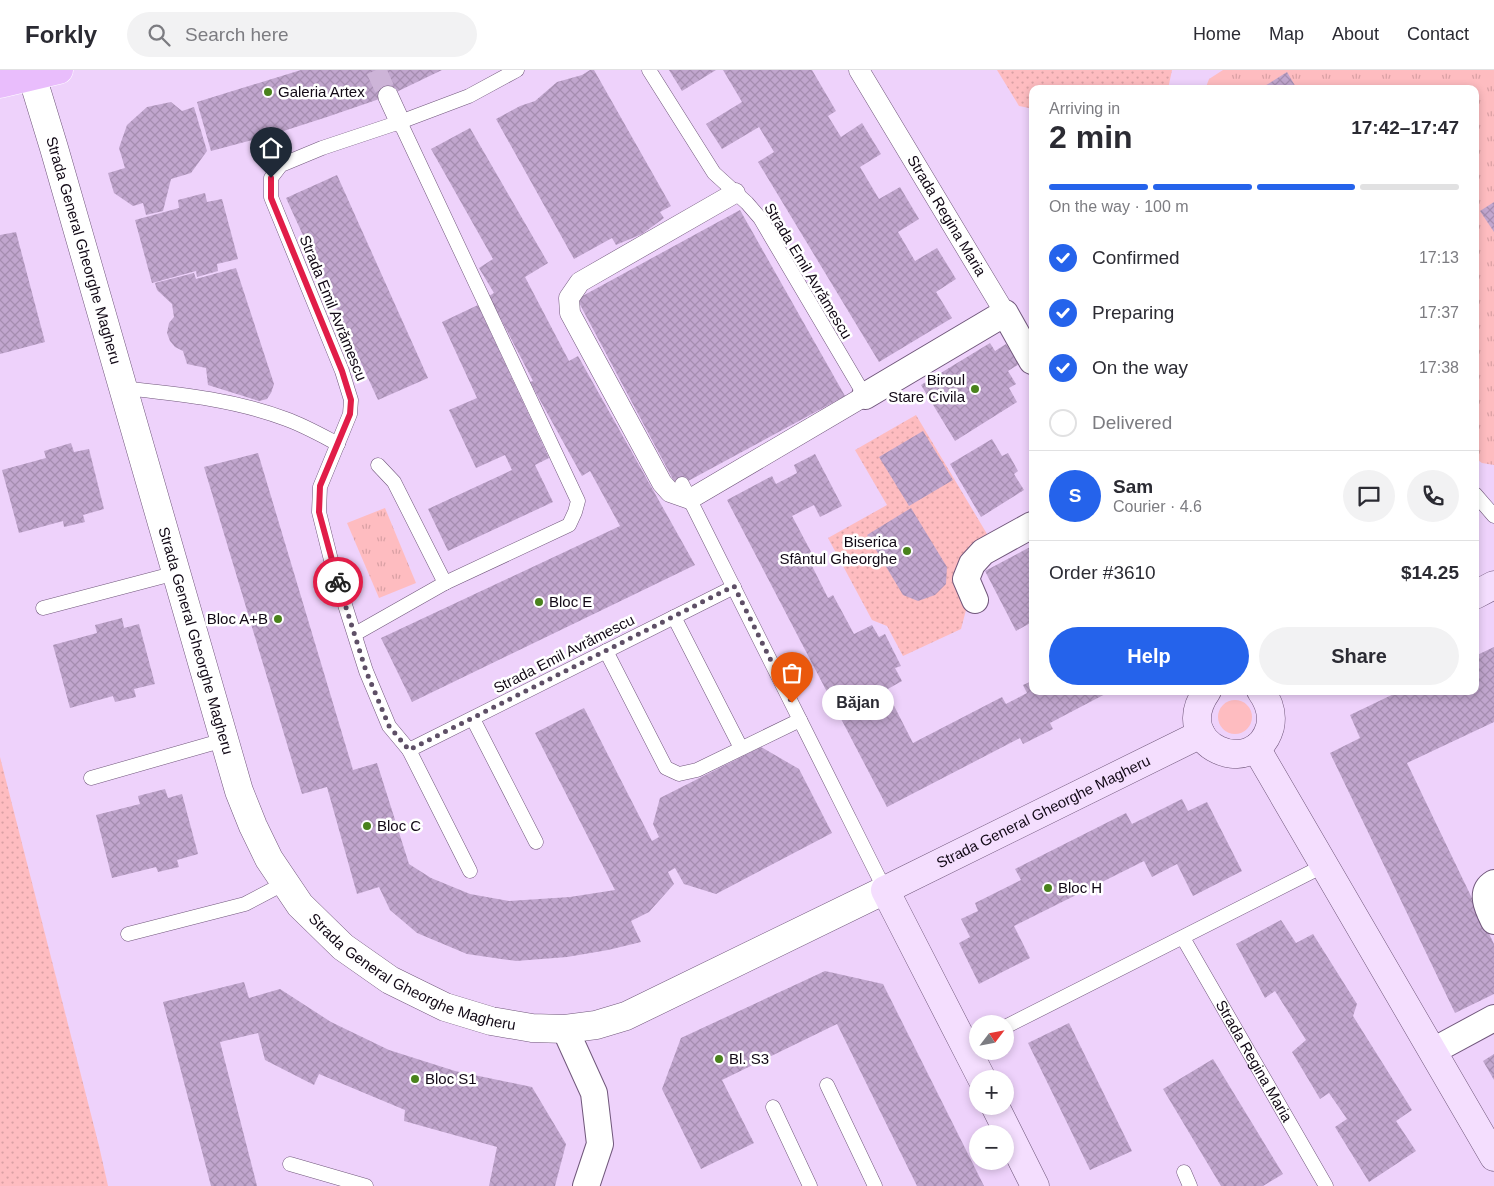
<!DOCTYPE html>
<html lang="en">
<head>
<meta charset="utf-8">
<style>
  :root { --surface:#fff; --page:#f2f2f3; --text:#2b2b33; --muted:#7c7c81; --line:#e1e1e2; --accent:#2563eb }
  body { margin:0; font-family:Arial,sans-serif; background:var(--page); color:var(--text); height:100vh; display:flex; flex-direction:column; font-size:19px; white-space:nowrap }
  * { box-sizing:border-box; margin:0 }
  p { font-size:16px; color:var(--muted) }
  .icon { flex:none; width:28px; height:28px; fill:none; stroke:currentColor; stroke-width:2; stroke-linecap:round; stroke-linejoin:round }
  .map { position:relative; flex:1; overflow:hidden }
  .panel { position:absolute; left:1029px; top:15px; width:450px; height:610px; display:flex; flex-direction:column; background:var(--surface); border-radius:10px; box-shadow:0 2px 8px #0003 }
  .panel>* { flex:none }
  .needle { width:32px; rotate:58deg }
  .tools { position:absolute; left:969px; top:945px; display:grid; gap:10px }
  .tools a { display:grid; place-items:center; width:45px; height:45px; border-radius:50%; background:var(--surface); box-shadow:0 2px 8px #0003; font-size:25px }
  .pin { position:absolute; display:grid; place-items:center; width:42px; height:42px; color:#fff; margin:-51px -21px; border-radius:50% 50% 50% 0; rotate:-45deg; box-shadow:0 0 5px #0007 }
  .pin .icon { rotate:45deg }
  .courier { position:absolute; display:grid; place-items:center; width:50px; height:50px; margin:-25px; border:4px solid #e11d48; border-radius:50%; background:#fff; color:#222; box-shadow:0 1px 6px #0007 }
  .bubble { position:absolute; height:35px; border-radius:18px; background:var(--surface); box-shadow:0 2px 8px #0003; font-size:16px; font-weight:800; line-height:35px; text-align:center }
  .head em { font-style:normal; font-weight:800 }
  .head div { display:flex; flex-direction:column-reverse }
  .head { display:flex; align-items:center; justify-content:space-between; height:85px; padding:0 20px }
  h1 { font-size:32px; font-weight:800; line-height:38px }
  .bar { display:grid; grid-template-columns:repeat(4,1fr); gap:8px 5px; align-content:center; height:60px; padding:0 20px }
  .bar i { height:6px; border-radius:4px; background:var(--line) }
  .bar .on { background:var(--accent) }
  .bar p { grid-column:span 4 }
  .line { display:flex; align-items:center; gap:12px; padding:0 20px; border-top:1px solid var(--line) }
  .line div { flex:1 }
  .round { display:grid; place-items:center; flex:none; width:52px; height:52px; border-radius:26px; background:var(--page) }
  ol { padding:0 20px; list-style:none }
  li { display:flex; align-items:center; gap:15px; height:55px }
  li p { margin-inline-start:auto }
  li .icon { padding:5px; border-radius:50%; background:var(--accent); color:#fff; stroke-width:4 }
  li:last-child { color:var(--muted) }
  li i { width:28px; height:28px; border:2px solid var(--line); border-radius:50% }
  .button { display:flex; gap:10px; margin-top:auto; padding:10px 20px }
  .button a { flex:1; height:58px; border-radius:30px; background:var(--accent); color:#fff; font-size:20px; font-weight:800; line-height:58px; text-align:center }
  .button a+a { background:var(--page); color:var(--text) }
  header { display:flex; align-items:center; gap:30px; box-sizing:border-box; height:70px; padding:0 25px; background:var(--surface); border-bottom:1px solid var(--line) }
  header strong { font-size:24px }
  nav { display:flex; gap:28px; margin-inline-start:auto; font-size:18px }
  .search { width:350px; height:45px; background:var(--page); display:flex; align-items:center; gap:12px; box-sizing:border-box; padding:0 18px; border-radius:28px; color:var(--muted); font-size:19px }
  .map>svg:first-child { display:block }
  .grass { fill:url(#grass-dots) }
  .park { fill:url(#park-tufts) }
  .garden { fill:#febcc0 }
  .building { fill:url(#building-cross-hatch) }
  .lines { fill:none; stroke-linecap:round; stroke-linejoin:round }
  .pedestrian-tunnel { stroke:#cdb4d8; stroke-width:20; stroke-dasharray:20 10; stroke-linecap:butt }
  .service-casing { stroke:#70577b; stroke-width:15 }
  .pedestrian-casing { stroke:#70577b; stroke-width:21 }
  .minor-casing { stroke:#70577b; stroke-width:28 }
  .tertiary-casing { stroke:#70577b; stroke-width:29 }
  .secondary-casing { stroke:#70577b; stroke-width:29 }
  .primary-casing { stroke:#fff; stroke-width:29 }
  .service { stroke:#fff; stroke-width:14 }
  .pedestrian { stroke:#fff; stroke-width:20 }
  .minor { stroke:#fff; stroke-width:26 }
  .tertiary { stroke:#fff; stroke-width:28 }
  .secondary { stroke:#f4defe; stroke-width:28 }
  .primary { stroke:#e9bdfc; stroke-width:28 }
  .done { stroke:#5e4f66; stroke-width:5; stroke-dasharray:0 9 }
  .route { stroke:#e11d48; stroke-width:6 }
  .poi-dot { fill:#49821c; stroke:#fff; stroke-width:2 }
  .labels { text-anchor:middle; stroke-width:5; stroke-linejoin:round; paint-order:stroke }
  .poi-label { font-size:15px; fill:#110815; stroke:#fff; text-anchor:start }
  .street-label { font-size:15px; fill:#110815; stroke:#fff }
</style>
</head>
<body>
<header>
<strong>Forkly</strong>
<div class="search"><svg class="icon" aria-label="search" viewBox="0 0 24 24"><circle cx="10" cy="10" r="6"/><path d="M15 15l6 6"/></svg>Search here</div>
<nav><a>Home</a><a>Map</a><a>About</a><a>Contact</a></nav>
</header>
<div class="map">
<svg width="1494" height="1116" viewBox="0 0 1494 1116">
  <defs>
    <pattern id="grass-dots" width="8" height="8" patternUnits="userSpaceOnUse" patternTransform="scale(1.25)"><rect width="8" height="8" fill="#febcc0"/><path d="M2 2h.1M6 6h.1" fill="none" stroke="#d9a0a4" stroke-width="1.8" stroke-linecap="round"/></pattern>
    <pattern id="park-tufts" width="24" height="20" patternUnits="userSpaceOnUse" patternTransform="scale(1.25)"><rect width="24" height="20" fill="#febcc0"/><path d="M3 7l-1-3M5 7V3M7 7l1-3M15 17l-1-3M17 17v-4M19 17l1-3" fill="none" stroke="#d9a0a4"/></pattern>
    <pattern id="building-cross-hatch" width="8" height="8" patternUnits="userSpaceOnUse" patternTransform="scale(1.25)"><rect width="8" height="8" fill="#c1a6ce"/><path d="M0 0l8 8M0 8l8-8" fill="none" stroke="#a58db0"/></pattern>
  </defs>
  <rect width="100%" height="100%" fill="#eed2fb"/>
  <g class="grass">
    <path d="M997,0h175l-4,19h-136v26l-3,-7 -10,-2z"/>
    <path d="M916,345l74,124 -28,19 -8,26 12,26 -5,19 -58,27 -16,-30 -15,-6 -44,-82 59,-33 -32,-55z"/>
    <path d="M0,687l99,389 9,40h-108z"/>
  </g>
  <g class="park">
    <path d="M1223,0h271v395l-12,-2 -7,-5v-369h-268l-1,-2 3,-8z"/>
    <path d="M385,438l31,75 -37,15 -32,-75z"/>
  </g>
  <circle class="garden" cx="1235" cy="647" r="17"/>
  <g class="building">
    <path d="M301,0h141l-54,26 -61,21 -56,18 -60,16 -14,-49z"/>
    <path d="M590,0h4l77,136 -11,6 4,6 -22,16 -26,11 -4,-7 -38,21 -78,-140 24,-13 15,-5 22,-19 25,-7z"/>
    <path d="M669,0h47l-34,21z"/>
    <path d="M723,0h89l24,41 -8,5 13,21 21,-14 19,31 -21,13 19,32 21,-12 19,32 -21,13 17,29 22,-13 19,31 -20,13 16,26 -73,44 -121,-200 16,-10 -15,-25 -37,22 -16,-25 36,-22z"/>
    <path d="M1287,2l10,17h-37z"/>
    <path d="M171,32l11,9 12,-4 13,44 -16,22 -20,6 -8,32 -17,4 -3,-12 -10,3 -19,-13 -6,-20 17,-5 -6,-20 8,-23 20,-18z"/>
    <path d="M470,58l78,135 -23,14 44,84 9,-5 117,209 -283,137 -31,-64 239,-112 -30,-55 -8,5 -52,-94 3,-1 -44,-85 5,-3 -15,-25 14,-9 -62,-110z"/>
    <path d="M337,105l91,203 -50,22 -92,-202z"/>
    <path d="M205,123l2,9 15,-3 16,60 -21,5 1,7 -21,6 -1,-6 -44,12 -17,-63 44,-12 -1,-8z"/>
    <path d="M1494,132v30l-14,-21z"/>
    <path d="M740,140l105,186 -168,91 -100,-188z"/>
    <path d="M16,162l29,110 -45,12v-119z"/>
    <path d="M236,198l38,116 -3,9 -4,6 -8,2 -51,-16 -2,-17 -19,-4 -4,-13 -8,-4 -5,-6 -3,-8 2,-10 5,-6 -2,-13 -15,-14 -2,-7 39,-10 2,6z"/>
    <path d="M478,235l71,153 -14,7 18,37 -105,49 -20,-42 84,-39 -7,-15 -29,13 -27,-58 28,-12 -35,-76z"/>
    <path d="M990,273l5,8 11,-7 13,20 -11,7 8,13 -7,4 8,14 -62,39 -34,-56z"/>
    <path d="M923,361l30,49 -44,26 -30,-49z"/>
    <path d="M992,369l10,17 6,-3 10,18 -4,3 10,16 -43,27 -31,-53z"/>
    <path d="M71,373l3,9 15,-3 15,60 -21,6 2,7 -21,5 -1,-6 -44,12 -17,-63 44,-12 -2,-7z"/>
    <path d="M258,383l95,317 24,-7 32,101 22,14 39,16 39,7 61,-4 45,-7 -80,-157 49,-25 68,133 7,-4 -6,-13 7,-26 101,-51 38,22 33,64 -116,61 -32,-10 -9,-16 -7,4 6,12 -25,28 -18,9 10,21 -33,8 -41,7 -51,4 -49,-7 -50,-21 -27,-23 -11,-23 -22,7 -30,-107 -25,7 -98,-327z"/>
    <path d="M815,384l27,52 -22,11 -6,-12 -22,11 25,47 -5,3 16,32 5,-3 21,39 18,-9 7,12 6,-3 16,32 -6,2 7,13 -16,9 27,53 89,-46 4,7 21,-11 -4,-8 9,-4v10h79l-61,32 3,6 -30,15 -3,-6 -133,69 -160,-307 45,-24 4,8 21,-11 -3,-8z"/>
    <path d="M911,438l36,59 -1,17 -11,11 -17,6 -15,-6 -36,-60z"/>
    <path d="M1032,476v46l-2,1 2,5v24l-16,9 -31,-60z"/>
    <path d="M122,548l2,10 15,-4 16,60 -21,5 2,8 -21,5 -2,-6 -43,12 -17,-63 44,-12 -2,-8z"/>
    <path d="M1494,577v75l-87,41 87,181v50l-39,19 -125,-260 30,-15 -10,-23 50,-24h75v-35z"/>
    <path d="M165,719l3,9 14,-4 16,60 -21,6 2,7 -21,5 -2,-5 -44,11 -16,-63 44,-11 -2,-8z"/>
    <path d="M1182,729l6,12 19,-9 35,69 -49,25 -16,-32 -25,13 -8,-16 -130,65 16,32 -51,26 -20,-41 11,-6 -9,-18 17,-8 -3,-8 46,-23 -6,-11 111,-56 6,11z"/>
    <path d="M1281,850l15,23 17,-9 44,70 -4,12 59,94 -16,11 20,30 -47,31 -34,-55 12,-8 -18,-26 -9,6 -28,-47 14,-12 -31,-49 -10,7 -29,-54z"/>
    <path d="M825,901l58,13 101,202h-67l-80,-162 -115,56 32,63 -53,26 -39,-80 19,-51z"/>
    <path d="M244,912l5,16 31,-9 51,33 58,28 66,21 77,16 34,57 -11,42h-66l8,-39 -93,-26 1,-11 -86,-36 -5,11 -49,-25 -7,-27 -38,9 37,144h-46l-48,-184z"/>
    <path d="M1069,953l63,128 -42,19 -62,-127z"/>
    <path d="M1494,984v26l-11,-19z"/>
    <path d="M1213,989l70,115 -20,12h-42l-58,-97z"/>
  </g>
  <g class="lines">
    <path class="pedestrian-tunnel" d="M376,0l12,26"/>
    <defs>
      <g id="service">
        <path d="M517,0l-48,26 -69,26 -78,26 -41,17 -10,13v19l71,174 9,29 -1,14 -30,73 -1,25 13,52 34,107 23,55 20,24 325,-163"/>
        <path d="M649,0l65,103 33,30 13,15 105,178"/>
        <path d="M123,318c55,6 110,11 163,31 17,6 35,16 52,25"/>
        <path d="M378,395l16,17 51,101"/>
        <path d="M682,414l203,406"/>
        <path d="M1475,424l19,22"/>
        <path d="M43,538l133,-35"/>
        <path d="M674,547l67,131"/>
        <path d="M355,564l90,-51 124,-58 6,-13 3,-11 -178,-379"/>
        <path d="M606,581l60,117 13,6 18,-4 103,-50"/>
        <path d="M473,649l63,123"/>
        <path d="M409,680l61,121"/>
        <path d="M91,708l133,-38"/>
        <path d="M128,864l117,-30 40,-21"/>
        <path id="s1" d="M1183,868l143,248"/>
        <path d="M1005,957l320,-162"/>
        <path d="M827,1015l48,101"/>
        <path d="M773,1037l37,79"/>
        <path d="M290,1094l76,22"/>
        <path d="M1184,1102l6,14"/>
      </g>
      <g id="pedestrian">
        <path id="s2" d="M859,0l146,243"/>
        <path d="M388,26l12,26"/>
        <path d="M735,123l-155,89 -11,16 1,15 92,170 8,9 20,7 175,-103"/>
      </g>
      <g id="minor">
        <path d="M865,326l140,-83 27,48"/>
        <path d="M975,530l-9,-21 6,-15 11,-12 49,-27"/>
        <path d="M1494,813c-15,9 -6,26 0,38"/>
        <path d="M565,959l29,64 6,51 -14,42"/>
        <path d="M1433,981l61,-33"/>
      </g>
      <g id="tertiary">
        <path id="s3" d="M32,6l22,72 185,643 14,35 16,33 31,46 43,42 47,33 55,27 46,14 41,7 33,1 31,-4 30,-9 259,-126"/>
      </g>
      <g id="secondary">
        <path d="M1475,525l19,-10"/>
        <path d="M1207,621c-39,55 48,90 63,36 3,-14 -1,-25 -9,-36"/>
        <path d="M1256,678l238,409"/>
        <path id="s4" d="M982,1009l-97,-189 316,-156"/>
        <path d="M995,1036l40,80"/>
      </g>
      <path id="primary" d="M0,14l59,-14"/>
    </defs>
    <use href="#service" class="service-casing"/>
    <use href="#pedestrian" class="pedestrian-casing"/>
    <use href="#minor" class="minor-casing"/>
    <use href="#tertiary" class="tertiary-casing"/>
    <use href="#secondary" class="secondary-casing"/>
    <use href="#primary" class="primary-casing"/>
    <use href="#service" class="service"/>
    <use href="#pedestrian" class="pedestrian"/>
    <use href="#minor" class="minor"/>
    <use href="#tertiary" class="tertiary"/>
    <use href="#secondary" class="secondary"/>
    <use href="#primary" class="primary"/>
  </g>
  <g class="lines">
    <path class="done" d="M338,512l28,89 23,55 20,24 325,-164 58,117"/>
    <path class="route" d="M271,108v20l71,173 9,29 -1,14 -30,72 -1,26 19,70"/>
  </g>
  <g class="poi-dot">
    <circle cx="268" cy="22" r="5"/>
    <circle cx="975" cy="319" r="5"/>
    <circle cx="907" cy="481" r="5"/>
    <circle cx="539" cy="532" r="5"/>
    <circle cx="278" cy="549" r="5"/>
    <circle cx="367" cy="756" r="5"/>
    <circle cx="1048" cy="818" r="5"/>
    <circle cx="719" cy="989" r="5"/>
    <circle cx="415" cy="1009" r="5"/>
  </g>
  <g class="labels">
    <g class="poi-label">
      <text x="278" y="27">Galeria Artex</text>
      <text x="965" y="315" text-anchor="end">Biroul<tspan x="965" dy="17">Stare Civila</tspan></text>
      <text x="897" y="477" text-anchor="end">Biserica<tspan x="897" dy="17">Sfântul Gheorghe</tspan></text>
      <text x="549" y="537">Bloc E</text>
      <text x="268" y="554" text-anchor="end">Bloc A+B</text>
      <text x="377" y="761">Bloc C</text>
      <text x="1058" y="823">Bloc H</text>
      <text x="729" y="994">Bl. S3</text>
      <text x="425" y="1014">Bloc S1</text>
    </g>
    <g class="street-label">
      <text dy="5" stroke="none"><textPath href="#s2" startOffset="170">Strada Regina Maria</textPath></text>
      <text dy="5" stroke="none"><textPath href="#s3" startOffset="182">Strada General Gheorghe Magheru</textPath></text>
      <text transform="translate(808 201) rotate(59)" y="5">Strada Emil Avrămescu</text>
      <text transform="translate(333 238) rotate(68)" y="5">Strada Emil Avrămescu</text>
      <text dy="5" stroke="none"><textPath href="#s3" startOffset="588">Strada General Gheorghe Magheru</textPath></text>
      <text transform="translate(564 584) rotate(-27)" y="5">Strada Emil Avrămescu</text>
      <text dy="5" stroke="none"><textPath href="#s4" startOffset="389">Strada General Gheorghe Magheru</textPath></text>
      <text dy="5" stroke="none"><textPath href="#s3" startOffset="1008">Strada General Gheorghe Magheru</textPath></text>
      <text dy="5" stroke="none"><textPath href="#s1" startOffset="142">Strada Regina Maria</textPath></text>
    </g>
  </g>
</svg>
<div class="tools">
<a><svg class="needle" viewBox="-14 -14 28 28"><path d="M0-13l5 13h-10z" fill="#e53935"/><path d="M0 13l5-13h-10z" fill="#7c7c81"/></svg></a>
<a>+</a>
<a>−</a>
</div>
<div class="pin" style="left:792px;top:633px;background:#ea580c"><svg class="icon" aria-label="bag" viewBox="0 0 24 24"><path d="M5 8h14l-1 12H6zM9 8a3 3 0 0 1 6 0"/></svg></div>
<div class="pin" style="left:271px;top:108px;background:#1f2937"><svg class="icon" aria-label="home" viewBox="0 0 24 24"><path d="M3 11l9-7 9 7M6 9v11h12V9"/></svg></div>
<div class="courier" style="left:338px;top:512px"><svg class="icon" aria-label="bike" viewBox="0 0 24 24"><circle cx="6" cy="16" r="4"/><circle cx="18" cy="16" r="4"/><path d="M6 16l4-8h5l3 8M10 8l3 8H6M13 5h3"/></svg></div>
<div class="bubble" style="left:822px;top:615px;width:72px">Băjan</div>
<section class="panel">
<div class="head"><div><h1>2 min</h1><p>Arriving in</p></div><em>17:42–17:47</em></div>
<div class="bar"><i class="on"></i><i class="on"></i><i class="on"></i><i></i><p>On the way · 100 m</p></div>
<ol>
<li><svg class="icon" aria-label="check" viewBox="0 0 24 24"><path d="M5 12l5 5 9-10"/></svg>Confirmed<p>17:13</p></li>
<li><svg class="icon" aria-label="check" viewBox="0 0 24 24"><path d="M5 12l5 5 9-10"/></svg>Preparing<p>17:37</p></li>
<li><svg class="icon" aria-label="check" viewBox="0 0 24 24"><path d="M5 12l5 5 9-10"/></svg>On the way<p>17:38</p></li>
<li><i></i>Delivered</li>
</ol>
<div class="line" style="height:90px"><b class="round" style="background:var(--accent);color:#fff">S</b><div><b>Sam</b><p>Courier · 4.6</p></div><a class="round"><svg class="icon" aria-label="chat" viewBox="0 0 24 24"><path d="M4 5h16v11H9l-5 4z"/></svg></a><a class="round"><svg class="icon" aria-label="phone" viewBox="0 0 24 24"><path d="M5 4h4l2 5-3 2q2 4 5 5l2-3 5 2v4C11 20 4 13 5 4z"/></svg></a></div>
<div class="line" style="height:65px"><div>Order #3610</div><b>$14.25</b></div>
<div class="button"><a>Help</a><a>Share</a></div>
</section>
</div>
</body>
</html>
